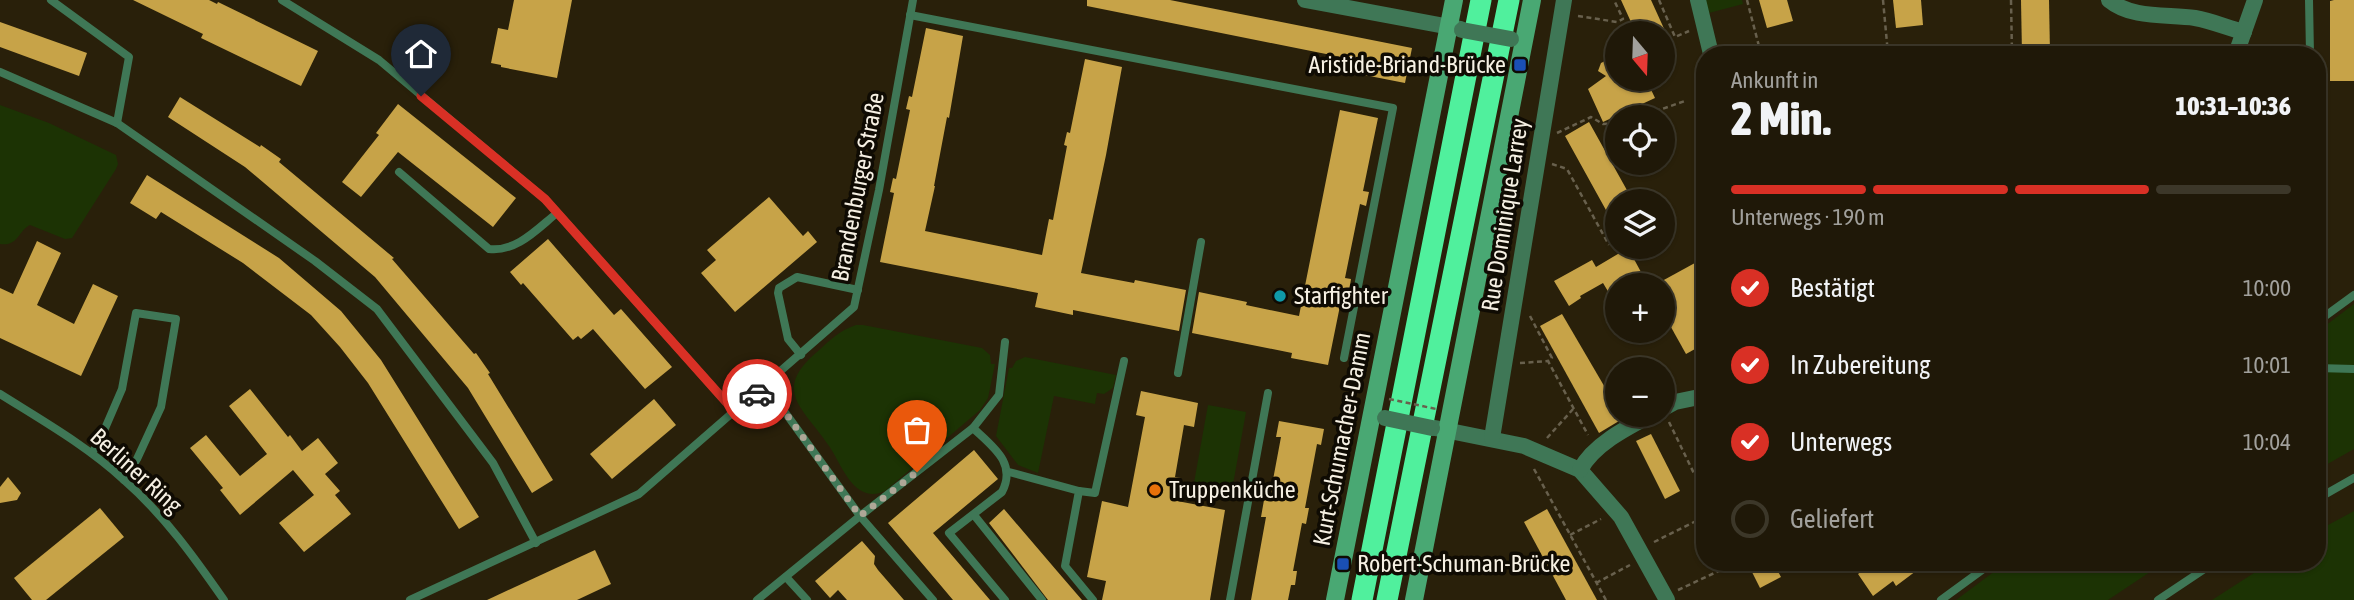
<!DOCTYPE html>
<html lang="de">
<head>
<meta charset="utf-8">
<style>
  :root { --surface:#1f1808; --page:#272112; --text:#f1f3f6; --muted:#a1a09c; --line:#3c3729; --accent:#d93025 }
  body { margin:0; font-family:"Asap Condensed",sans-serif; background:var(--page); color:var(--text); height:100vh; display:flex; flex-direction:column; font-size:26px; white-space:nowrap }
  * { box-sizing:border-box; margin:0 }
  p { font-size:23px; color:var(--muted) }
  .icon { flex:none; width:38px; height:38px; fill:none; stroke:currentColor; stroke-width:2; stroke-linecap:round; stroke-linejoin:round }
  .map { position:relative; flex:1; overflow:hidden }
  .sheet { position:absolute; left:1696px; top:46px; width:630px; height:525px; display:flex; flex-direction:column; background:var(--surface); border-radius:28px; box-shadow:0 2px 5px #0004,0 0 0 2px var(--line) }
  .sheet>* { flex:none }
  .needle { width:46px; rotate:161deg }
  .buttons { position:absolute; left:1605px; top:21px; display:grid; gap:14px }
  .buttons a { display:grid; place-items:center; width:70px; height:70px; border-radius:50%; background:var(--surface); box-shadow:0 2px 5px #0004,0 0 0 2px var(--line); font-size:35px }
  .pin { position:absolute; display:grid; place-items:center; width:60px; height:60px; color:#fff; margin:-72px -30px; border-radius:50% 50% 50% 0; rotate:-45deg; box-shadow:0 0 7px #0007 }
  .pin .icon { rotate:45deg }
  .courier { position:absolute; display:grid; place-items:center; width:70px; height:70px; margin:-35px; border:5px solid #d93025; border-radius:50%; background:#fff; color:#222; box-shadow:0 2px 9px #0007 }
  .overview em { font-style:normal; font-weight:800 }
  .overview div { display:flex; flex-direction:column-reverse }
  .overview { display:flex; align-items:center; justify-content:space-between; height:119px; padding:0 35px }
  h1 { font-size:46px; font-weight:800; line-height:52px }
  .bar { display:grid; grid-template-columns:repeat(4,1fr); gap:10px 7px; align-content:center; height:84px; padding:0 35px }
  .bar i { height:9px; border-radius:5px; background:var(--line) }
  .bar .active { background:var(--accent) }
  .bar p { grid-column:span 4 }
  ol { padding:0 35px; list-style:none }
  li { display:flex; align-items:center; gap:21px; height:77px }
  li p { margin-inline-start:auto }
  li .icon { padding:7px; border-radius:50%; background:var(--accent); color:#fff; stroke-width:4 }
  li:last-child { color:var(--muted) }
  li i { width:38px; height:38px; border:4px solid var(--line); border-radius:50% }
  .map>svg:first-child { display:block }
  .green { fill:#1c3304 }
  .building { fill:#c7a348 }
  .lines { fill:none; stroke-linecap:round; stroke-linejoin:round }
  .path { stroke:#68604d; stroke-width:2.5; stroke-dasharray:5 3.5; stroke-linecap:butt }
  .service { stroke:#3f7756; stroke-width:8 }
  .minor { stroke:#3f7756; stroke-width:16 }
  .secondary { stroke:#49a873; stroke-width:18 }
  .motorway { stroke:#50f09d; stroke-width:21 }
  .path-bridge { stroke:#68604d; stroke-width:2.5; stroke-dasharray:5 3.5; stroke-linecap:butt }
  .minor-bridge { stroke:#3f7756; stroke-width:16 }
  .done { stroke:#aea797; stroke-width:7; stroke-dasharray:0 12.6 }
  .route { stroke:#d93025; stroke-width:9 }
  .transit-dot { fill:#1a4fb4; stroke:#0f0b03; stroke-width:2.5 }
  .culture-dot { fill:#0f9aa8; stroke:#0f0b03; stroke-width:2.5 }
  .food-dot { fill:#e8710a; stroke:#0f0b03; stroke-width:2.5 }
  .labels { text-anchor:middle; stroke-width:7; stroke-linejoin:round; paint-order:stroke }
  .poi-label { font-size:24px; fill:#f6f0e3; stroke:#0f0b03; text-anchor:start }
  .street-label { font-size:24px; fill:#f6f0e3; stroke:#0f0b03 }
</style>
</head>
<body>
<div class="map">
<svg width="2354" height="600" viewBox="0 0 2354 600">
  <rect width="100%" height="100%" fill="#29200a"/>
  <g class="green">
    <path d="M1705,0h37l1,4 -34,9z"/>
    <path d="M0,105l49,18 67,32 2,9 -2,5 -44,69 -7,1 -35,-14c-12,6 -12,22 -30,19z"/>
    <path d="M2354,304v145l-37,21v-138z"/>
    <path d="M856,325h7l119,23 8,7 1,9h4l-7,34 -8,12 -95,81c-9,4 -17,4 -25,-1 -14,-9 -22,-31 -31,-44 -25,-38 -58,-55 -12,-94 12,-11 23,-22 39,-27z"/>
    <path d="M1025,357l91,18 -3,13 -9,6 -7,-1 -2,11 -41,-8 -16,77 -20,-8 -22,-29 13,-68h3l4,-7z"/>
    <path d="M1208,405l38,7 -16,89 -38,-7z"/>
    <path d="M2354,511v89h-142l59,-38h46v-31z"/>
    <path d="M2007,562h158l-57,38h-152z"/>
  </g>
  <g class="building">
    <path d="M133,0h76l8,4 1,-2 100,49 -17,35 -100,-48 2,-4z"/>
    <path d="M514,0h58l-15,78 -56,-11v-2l-10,-2 7,-35 10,2z"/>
    <path d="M1087,0h83l242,48 -7,35 -61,-12 2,-13 -259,-52z"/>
    <path d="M1621,0h30l15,33h-30z"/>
    <path d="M1759,0h28l6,21 -26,7z"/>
    <path d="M1893,0h28l2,25 -27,3z"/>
    <path d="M2021,0h28l1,53 -28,1z"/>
    <path d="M2334,0h20v81h-24v-80z"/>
    <path d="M0,22l87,31 -8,23 -79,-29z"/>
    <path d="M926,28l37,8 -14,82 -2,-1 -13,69h1l-10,45 117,24 7,-36 4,1 14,-74 -3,-1 3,-13 3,1 15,-74 37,8 -16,88 -25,118 53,10 1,-3 51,10 -7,41 -106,-21v5l-38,-8 3,-14 -158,-31 14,-69 -4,-1 3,-14 3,1 14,-69 -4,-1 3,-13 3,1z"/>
    <path d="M1617,55v24h29l9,19 -52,24 -15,-33 18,-13 -8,-5 3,-8z"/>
    <path d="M180,97l80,50 1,-2 20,14 -2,3 115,96 -2,1 82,95 2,-1 14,20 -2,1 65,106 -21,13 -64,-105 -93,-111 -130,-110 -77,-50z"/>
    <path d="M398,104l118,94 -23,29 -95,-75 -37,45 -19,-15 37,-47 -3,-2z"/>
    <path d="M1340,110l38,8 -15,73 6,1 -3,14 -6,-2 -15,74 6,1 -2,13 -6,-1 -15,74 -37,-7 1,-5 -100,-20 7,-41 48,10 -1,3 53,11z"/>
    <path d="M1589,122l44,79h-16v29l-52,-94z"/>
    <path d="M147,175l132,83 62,53 40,49 98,157 -20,12 -91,-146 -28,-36 -29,-32 -68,-52 -82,-51 -5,7 -26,-16z"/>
    <path d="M769,197l34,39 5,-5 9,11 -82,70 -34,-39 15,-13 -9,-10z"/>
    <path d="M548,239l66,76 7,-6 51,58 -27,22 -52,-60 -12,10 -3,-3 -5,4 -50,-57 -2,2 -11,-13z"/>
    <path d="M37,241l24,12 -24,52 37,19 19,-40 25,12 -37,80 -81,-38v-50l13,6z"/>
    <path d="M1628,248l20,37h-31v4l-8,4 -6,-10 -23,13 1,2 -12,8 -15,-25 38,-21 4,7z"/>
    <path d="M1704,258v86l-18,10 -24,-43v-30z"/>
    <path d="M1562,314l55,94 2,13 -20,12 -59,-107z"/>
    <path d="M250,389l38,48 2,-2 12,16 16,-13 20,25 -13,11 15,17 -5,4 16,19 -47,38 -25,-29 35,-28 -21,-25 -53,45 -20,-25 3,-2 -33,-40 16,-13 34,41 27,-22 -38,-48z"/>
    <path d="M1141,391l57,12 -4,24 -10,-2 -9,52 6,1 -4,23 48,9 -15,90h-108l4,-19 -19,-4 15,-76 26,6 17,-90 -9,-2z"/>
    <path d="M654,399l22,26 -64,54 -22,-25z"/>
    <path d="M1279,421l45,8 -3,16 -4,-1 -12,64h4l-3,16 -4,-1 -9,48h4l-2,14h-4l-3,15h-37l15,-83h-5l3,-17 5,1 12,-64h-5z"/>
    <path d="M1651,434l29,57 -15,8 -29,-58z"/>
    <path d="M974,450l24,29 -65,54 57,67h-37l-65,-77z"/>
    <path d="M8,477l13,16 -4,7 -17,3v-16z"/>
    <path d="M100,508l24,29 -78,63h-14l-18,-22z"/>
    <path d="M1004,509l53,62 25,29h-34l-59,-77z"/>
    <path d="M1547,509l50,91h-31l-42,-78z"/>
    <path d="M862,541l13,15 -1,8 4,6 26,30h-57l-9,-10 -8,8 -15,-17z"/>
    <path d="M595,550l16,34 -34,16h-90z"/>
    <path d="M1747,562h26l8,15 -21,11z"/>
    <path d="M1873,562h55l-32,24 -3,-5 -20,15 -15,-22z"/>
  </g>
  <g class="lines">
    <g class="path">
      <path d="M1659,0l16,37 14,-6"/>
      <path d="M1747,0l14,54"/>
      <path d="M1883,0l5,54"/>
      <path d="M2011,0l1,54"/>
      <path d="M1578,16l39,6 6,-3 -9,-19"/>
      <path d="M1639,117l46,-16"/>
      <path d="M1557,133l34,-16 12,7 14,-1"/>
      <path d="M1552,164l15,5 42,76"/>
      <path d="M1530,316l22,42 -4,3 40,74"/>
      <path d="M1520,363l28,-2"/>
      <path d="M1669,422l35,72"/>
      <path d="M1547,438l27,-30"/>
      <path d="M1534,469l72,131"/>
      <path d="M1570,535l31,-16"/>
      <path d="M1654,542l50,-25"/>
      <path d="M1596,583l34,-18"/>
      <path d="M1678,590l60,-28"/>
    </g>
    <g class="service">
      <path d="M51,0l78,57 -12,66"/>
      <path d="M282,0l97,60 166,139 190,213"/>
      <path d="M2309,0l1,54"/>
      <path d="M910,15l483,93 -49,250"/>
      <path d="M0,72l117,51 198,138 62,48 116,154 43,80"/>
      <path d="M399,172l90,77c28,3 48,-20 68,-36"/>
      <path d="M2317,322l37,-27"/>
      <path d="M801,355l-13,-16 -10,-46 1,-5 18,-11 61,13"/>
      <path d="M2317,368l37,1"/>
      <path d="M1178,373l23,-131"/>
      <path d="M766,386l94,130 73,84"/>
      <path d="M0,394c43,27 87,52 124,86 40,35 70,77 100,120"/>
      <path d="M973,428c20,19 44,35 29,64l-53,41 56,67"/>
      <path d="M92,453l8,-13 22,-51 14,-76 40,6 -15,88 -24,52 -13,21"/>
      <path d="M1009,472l70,19 -14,75 28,34"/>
      <path d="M1079,491l16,2 29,-132"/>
      <path d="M2317,499l37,-21"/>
      <path d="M974,515l68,85"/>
      <path d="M786,577l21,23"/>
      <path d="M410,600l229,-106 215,-187 25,-117 34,-190"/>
      <path d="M757,600l103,-84 113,-88 26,-33 6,-53"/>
      <path d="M1230,600l38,-207"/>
      <path d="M1941,600l52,-38"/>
      <path d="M2158,600l57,-38"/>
    </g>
    <g class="minor">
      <path d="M1305,0l156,29"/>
      <path d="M1698,0l13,54"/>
      <path d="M2109,0c23,19 58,14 86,18 17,3 33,10 49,14"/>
      <path d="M2236,54l19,-54"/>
      <path d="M1662,409l13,-7 29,-6"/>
      <path d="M1435,428l89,18 56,24 41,47 46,83"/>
      <path d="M1492,438l72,-438"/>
      <path d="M1580,470c13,-25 46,-42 71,-55"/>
    </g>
    <g class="secondary">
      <path d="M1335,600l119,-600"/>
      <path d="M1414,600l118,-600"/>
    </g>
    <g class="motorway">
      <path d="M1362,600l119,-600"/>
      <path d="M1387,600l122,-600"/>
    </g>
    <path class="path-bridge" d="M1389,399l47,10"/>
    <g class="minor-bridge">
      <path d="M1462,30l49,9"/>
      <path d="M1385,418l47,10"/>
    </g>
  </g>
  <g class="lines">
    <path class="done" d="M757,394l9,-8 94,130 57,-44"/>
    <path class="route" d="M421,96l124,103 190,213 22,-18"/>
  </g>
  <g class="transit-dot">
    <rect x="1513" y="58" width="14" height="14" rx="3.5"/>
    <rect x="1336" y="557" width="14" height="14" rx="3.5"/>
  </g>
  <circle class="culture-dot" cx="1280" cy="296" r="7"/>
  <circle class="food-dot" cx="1155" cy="490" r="7"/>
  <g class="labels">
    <g class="poi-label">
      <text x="1506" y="73" text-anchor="end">Aristide-Briand-Brücke</text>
      <text x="1294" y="304">Starfighter</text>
      <text x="1169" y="498">Truppenküche</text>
      <text x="1357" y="572">Robert-Schuman-Brücke</text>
    </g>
    <g class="street-label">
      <text transform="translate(858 187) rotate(-79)" y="8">Brandenburger Straße</text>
      <text transform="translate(1505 215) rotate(-81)" y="8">Rue Dominique Larrey</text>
      <text transform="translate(1342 439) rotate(-79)" y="8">Kurt-Schumacher-Damm</text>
      <text transform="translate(136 471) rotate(42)" y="8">Berliner Ring</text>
    </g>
  </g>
</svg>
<div class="buttons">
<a><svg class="needle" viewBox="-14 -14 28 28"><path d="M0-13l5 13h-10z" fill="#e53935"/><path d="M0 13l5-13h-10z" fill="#a1a09c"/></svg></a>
<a><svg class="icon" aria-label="locate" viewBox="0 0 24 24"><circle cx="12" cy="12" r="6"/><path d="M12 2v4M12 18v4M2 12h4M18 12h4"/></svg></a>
<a><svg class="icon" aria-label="layers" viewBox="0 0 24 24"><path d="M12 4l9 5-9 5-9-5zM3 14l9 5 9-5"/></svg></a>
<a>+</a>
<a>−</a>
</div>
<div class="pin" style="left:917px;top:472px;background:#ea580c"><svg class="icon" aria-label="bag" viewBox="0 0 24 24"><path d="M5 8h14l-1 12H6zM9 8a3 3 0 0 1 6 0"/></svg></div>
<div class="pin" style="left:421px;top:96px;background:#1f2937"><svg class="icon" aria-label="home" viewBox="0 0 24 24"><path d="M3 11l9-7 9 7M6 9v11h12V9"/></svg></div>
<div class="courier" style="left:757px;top:394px"><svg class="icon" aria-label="car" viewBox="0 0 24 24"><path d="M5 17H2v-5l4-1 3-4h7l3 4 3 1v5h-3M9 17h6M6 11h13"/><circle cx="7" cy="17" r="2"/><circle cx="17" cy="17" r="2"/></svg></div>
<section class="sheet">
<div class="overview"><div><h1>2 Min.</h1><p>Ankunft in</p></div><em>10:31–10:36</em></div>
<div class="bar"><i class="active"></i><i class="active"></i><i class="active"></i><i></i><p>Unterwegs · 190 m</p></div>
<ol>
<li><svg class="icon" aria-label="check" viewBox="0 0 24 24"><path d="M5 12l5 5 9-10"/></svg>Bestätigt<p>10:00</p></li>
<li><svg class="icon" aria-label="check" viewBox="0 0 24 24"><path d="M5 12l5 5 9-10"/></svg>In Zubereitung<p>10:01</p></li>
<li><svg class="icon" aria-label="check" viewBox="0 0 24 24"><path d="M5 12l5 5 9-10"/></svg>Unterwegs<p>10:04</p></li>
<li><i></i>Geliefert</li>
</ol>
</section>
</div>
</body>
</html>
